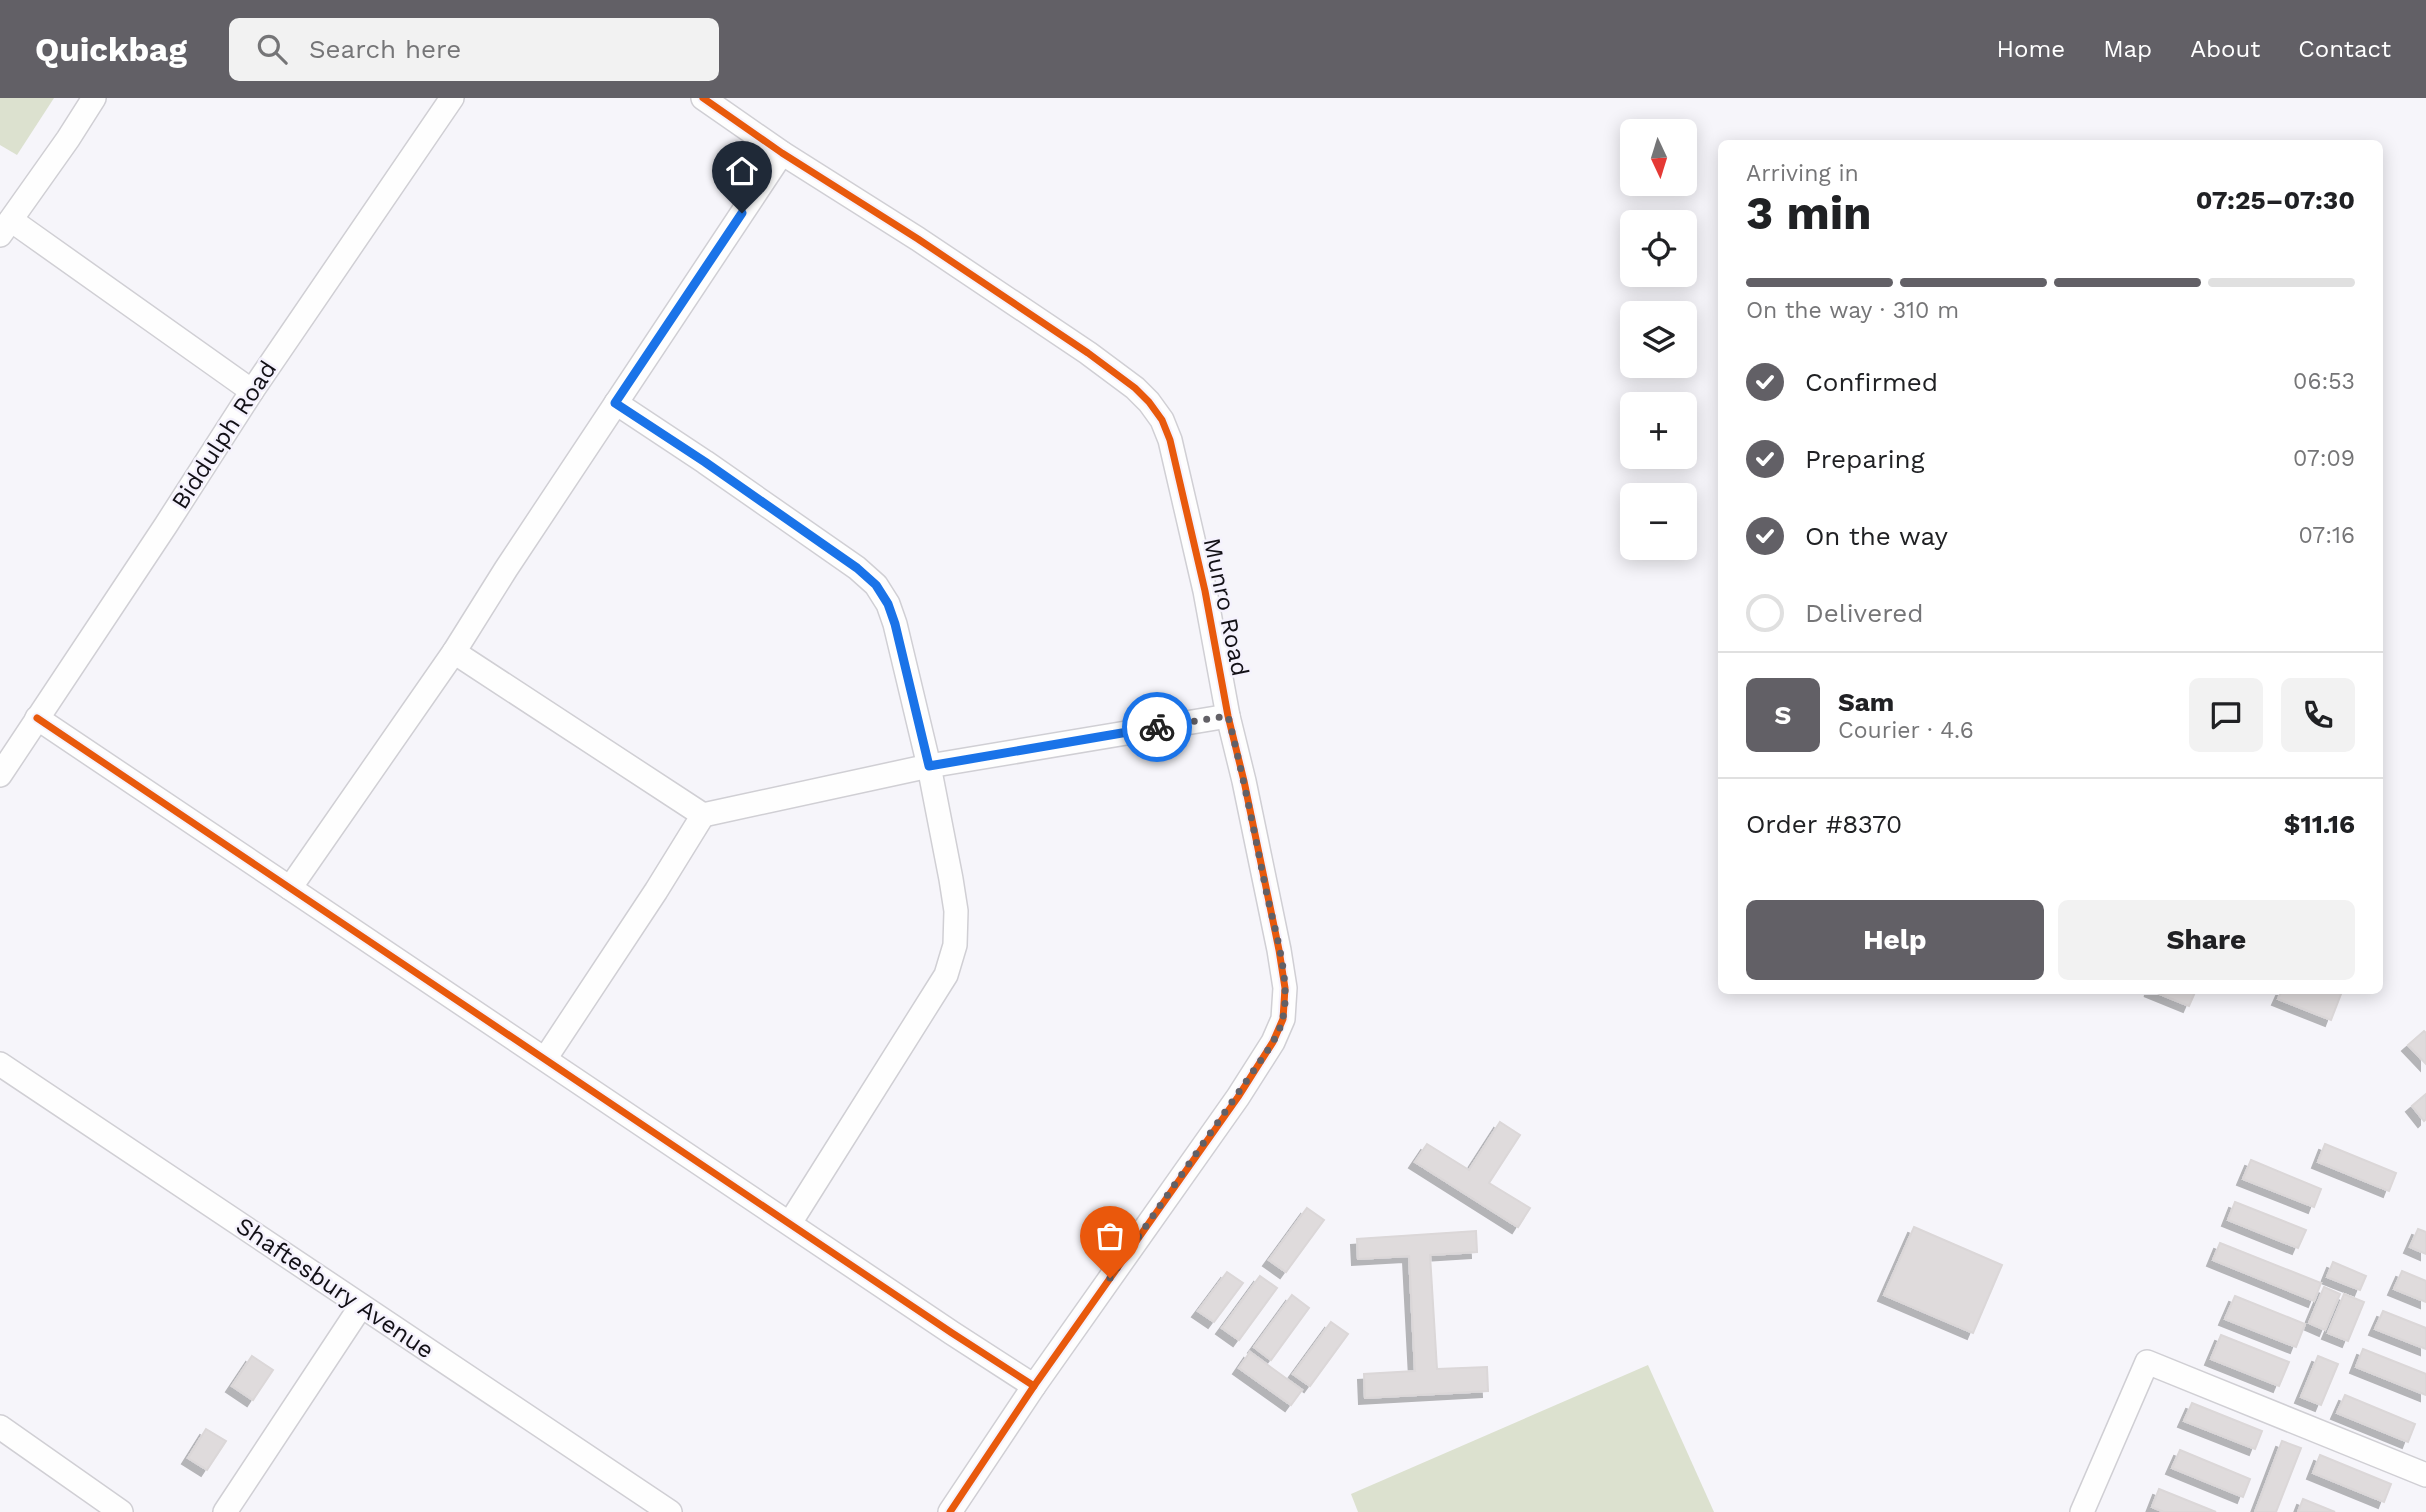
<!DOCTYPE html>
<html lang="en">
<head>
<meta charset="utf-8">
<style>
  :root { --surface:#fff; --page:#f2f2f2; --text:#202124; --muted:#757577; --line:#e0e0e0; --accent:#626066 }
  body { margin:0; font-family:"Work Sans",sans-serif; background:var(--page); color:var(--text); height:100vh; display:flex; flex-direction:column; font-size:26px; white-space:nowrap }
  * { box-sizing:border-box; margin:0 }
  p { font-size:23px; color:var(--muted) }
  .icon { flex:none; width:38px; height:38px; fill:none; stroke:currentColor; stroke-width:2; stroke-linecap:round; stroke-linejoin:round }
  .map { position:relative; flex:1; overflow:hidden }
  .drawer { position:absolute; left:1718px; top:42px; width:665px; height:854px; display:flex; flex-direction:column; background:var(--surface); border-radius:10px; box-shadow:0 4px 18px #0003 }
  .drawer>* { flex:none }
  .needle { width:46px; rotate:176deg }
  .tools { position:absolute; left:1620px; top:21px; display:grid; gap:14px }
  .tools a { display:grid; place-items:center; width:77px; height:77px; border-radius:10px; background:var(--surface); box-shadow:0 4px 18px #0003; font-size:35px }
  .pin { position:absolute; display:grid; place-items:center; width:60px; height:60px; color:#fff; margin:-72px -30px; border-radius:50% 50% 50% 0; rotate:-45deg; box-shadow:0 0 7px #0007 }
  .pin .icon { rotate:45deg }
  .courier { position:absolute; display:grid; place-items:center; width:70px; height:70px; margin:-35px; border:5px solid #1a73e8; border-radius:50%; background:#fff; color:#222; box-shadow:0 2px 9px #0007 }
  .summary em { font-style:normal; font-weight:700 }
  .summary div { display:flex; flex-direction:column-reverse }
  .summary { display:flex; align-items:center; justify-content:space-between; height:119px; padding:0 28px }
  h1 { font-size:46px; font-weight:700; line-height:52px }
  .bar { display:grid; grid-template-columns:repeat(4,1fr); gap:10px 7px; align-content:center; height:84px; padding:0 28px }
  .bar i { height:9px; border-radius:5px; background:var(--line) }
  .bar .on { background:var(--accent) }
  .bar p { grid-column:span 4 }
  .line { display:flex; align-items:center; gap:18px; padding:0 28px; border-top:2px solid var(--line) }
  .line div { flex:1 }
  .round { display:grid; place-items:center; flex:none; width:74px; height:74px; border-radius:10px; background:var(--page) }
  ol { padding:0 28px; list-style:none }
  li { display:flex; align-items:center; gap:21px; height:77px }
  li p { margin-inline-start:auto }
  li .icon { padding:7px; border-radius:50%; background:var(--accent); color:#fff; stroke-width:4 }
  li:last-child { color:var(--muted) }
  li i { width:38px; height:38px; border:4px solid var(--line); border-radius:50% }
  .primary-button { display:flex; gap:14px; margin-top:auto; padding:14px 28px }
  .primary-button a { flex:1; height:80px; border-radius:10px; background:var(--accent); color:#fff; font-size:28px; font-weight:700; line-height:80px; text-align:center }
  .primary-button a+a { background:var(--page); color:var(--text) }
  header { display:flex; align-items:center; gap:42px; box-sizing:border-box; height:98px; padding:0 35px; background:var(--accent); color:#fff }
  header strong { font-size:33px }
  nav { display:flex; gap:38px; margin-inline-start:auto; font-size:24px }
  .search { width:490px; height:63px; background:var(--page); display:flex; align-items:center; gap:18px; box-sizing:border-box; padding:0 24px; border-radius:10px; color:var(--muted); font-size:26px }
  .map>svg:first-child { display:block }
  .green { fill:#dce1cf }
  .building { fill:#dfdbdc; stroke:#dbd7d8; stroke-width:2; filter:url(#shadow) }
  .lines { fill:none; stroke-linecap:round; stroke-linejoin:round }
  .street-casing { stroke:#d0cfd4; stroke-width:26 }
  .street { stroke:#fefefe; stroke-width:23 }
  .cycleway-casing { stroke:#f5f2fd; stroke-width:11 }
  .cycleway { stroke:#e8590c; stroke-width:7 }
  .done { stroke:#626066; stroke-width:7; stroke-dasharray:0 12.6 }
  .route { stroke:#1a73e8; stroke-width:9 }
  .labels { text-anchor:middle; stroke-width:5; stroke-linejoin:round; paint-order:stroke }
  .street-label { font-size:24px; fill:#121016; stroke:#f5f2fd }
</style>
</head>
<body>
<header>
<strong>Quickbag</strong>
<div class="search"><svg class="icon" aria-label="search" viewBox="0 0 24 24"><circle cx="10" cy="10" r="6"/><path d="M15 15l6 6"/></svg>Search here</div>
<nav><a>Home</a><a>Map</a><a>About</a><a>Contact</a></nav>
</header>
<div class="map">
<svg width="2426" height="1414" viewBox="0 0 2426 1414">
  <defs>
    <filter id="shadow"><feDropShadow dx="-6" dy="6" stdDeviation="0" flood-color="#0004"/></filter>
  </defs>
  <rect width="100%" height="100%" fill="#f6f5fa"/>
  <g class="green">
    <path d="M0,0h54l-37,57 -17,-10z"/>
    <path d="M1648,1267l66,147h-356l-7,-18z"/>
  </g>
  <g class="building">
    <path d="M2150,892h46l-7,16z"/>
    <path d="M2282,892h50l9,4 -10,26 -53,-21z"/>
    <path d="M2424,933l2,2v31l-18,-19z"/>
    <path d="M2426,996v25l-2,2 -12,-15z"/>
    <path d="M1500,1024l20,13 -31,48 41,25 -12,19 -103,-65 12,-18 42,26z"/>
    <path d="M2325,1046l71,29 -7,18 -71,-29z"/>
    <path d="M2251,1062l70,29 -7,18 -71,-28z"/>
    <path d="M2235,1104l71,28 -8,18 -70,-28z"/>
    <path d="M1307,1110l17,12 -38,52 -17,-12z"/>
    <path d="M1914,1129l88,38 -29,68 -89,-38z"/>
    <path d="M2418,1131l8,3v22l-16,-7z"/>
    <path d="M1476,1133l1,21 -47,3 7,114 50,-2 1,24 -123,7 -1,-24 51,-3 -6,-115 -51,3 -1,-20z"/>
    <path d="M2220,1145l101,40 -7,18 -101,-41z"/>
    <path d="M2333,1164l33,14 -6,14 -33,-13z"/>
    <path d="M2402,1173l24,10v21l-32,-13z"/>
    <path d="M1227,1174l16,11 -29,39 -16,-11z"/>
    <path d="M1260,1178l17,12 -38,52 -17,-12z"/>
    <path d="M2324,1189l16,7 -15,36 -16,-7z"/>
    <path d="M2344,1196l20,8 -16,39 -20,-8z"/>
    <path d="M1292,1197l17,13 -38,52 -17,-13z"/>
    <path d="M2235,1198l70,28 -9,23 -71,-28z"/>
    <path d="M2383,1213l43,17v21l-51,-20z"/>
    <path d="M1331,1224l17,12 -38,52 -17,-12z"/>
    <path d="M2221,1237l68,27 -10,24 -68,-27z"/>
    <path d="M2363,1251l63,25v21l-70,-28z"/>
    <path d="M1250,1254l52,38 -11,15 -52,-37z"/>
    <path d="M252,1258l21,14 -20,30 -21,-14z"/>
    <path d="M2318,1258l20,8 -17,41 -20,-8z"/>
    <path d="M2345,1297l70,29 -7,18 -71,-29z"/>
    <path d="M2192,1305l70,28 -7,18 -71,-28z"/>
    <path d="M206,1331l20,12 -19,29 -19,-12z"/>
    <path d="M2282,1343l19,7 -25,64h-21z"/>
    <path d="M2180,1352l70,29 -7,18 -71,-29z"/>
    <path d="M2320,1357l71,29 -7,18 -71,-29z"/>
    <path d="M2159,1391l57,23h-52l-12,-5z"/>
    <path d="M2303,1401l32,13h-37z"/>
  </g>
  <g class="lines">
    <defs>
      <g id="street">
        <path d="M703,0l79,55 136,86 170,114 47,35 14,14 13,18 8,20 35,151 23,125 16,65 35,169 6,38 -2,31 -10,23 -35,55 -204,289 -84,126"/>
        <path d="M11,122l241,171"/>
        <path d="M0,137l68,-96 26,-41"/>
        <path d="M616,305l89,59 152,106 19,17 12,19 7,20 34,142 22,113 5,32 -1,34 -9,30 -156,248"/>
        <path d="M454,554l249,163 -47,76 -111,168"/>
        <path d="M37,620l915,615 82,53"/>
        <path d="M0,677l166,-250 86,-134 200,-293"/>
        <path d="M703,717l226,-49 299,-50"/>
        <path d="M290,790l164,-236 52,-83 276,-416"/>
        <path d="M0,966l670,448"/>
        <path d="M0,1329l121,85"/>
        <path d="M225,1414l136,-206"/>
        <path d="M2082,1414l65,-150 279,113"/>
      </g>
    </defs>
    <use href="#street" class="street-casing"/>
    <use href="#street" class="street"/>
    <defs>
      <g id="cycleway">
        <path d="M703,0l79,55 136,86 170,114 47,35 14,14 13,18 8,20 35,151 23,125 16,65 35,169 6,38 -2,31 -10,23 -35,55 -204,289 -84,126"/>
        <path d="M37,620l915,615 82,53"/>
      </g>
    </defs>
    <use href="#cycleway" class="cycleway-casing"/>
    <use href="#cycleway" class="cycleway"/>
  </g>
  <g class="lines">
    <path class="done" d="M1110,1180l151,-218c9,-13 19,-27 22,-43 8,-36 -8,-86 -16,-122 -12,-60 -24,-120 -39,-179l-71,11"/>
    <path class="route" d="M742,115l-127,190 90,59 152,106 19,17 12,19 7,20 34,142 228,-39"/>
  </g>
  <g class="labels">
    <g class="street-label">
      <text transform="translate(224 337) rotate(-57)" y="8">Biddulph Road</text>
      <text transform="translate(1226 509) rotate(78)" y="8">Munro Road</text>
      <text transform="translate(335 1190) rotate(34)" y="8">Shaftesbury Avenue</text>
    </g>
  </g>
</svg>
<div class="tools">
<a><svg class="needle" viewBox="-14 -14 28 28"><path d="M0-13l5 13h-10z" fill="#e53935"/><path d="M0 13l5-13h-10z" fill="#757577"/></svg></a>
<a><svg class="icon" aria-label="locate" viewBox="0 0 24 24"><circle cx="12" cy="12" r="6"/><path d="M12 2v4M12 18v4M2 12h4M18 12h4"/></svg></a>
<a><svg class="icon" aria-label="layers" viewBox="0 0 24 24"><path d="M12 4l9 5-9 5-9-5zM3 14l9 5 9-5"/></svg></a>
<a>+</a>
<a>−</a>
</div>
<div class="pin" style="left:1110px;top:1180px;background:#ea580c"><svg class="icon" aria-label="bag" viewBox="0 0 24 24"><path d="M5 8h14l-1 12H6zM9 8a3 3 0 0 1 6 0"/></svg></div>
<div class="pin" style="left:742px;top:115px;background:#1f2937"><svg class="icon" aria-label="home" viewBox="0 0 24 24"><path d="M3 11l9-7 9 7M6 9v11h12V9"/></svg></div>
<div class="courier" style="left:1157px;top:629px"><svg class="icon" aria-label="bike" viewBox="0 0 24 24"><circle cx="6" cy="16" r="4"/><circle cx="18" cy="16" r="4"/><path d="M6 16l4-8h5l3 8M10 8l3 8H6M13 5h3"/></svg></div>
<section class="drawer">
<div class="summary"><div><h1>3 min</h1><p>Arriving in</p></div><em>07:25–07:30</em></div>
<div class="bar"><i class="on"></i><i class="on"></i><i class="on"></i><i></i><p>On the way · 310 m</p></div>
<ol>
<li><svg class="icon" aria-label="check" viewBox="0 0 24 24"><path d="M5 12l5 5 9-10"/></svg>Confirmed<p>06:53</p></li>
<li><svg class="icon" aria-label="check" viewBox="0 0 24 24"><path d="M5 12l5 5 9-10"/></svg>Preparing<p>07:09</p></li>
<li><svg class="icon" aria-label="check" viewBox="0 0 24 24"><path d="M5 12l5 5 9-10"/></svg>On the way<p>07:16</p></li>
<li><i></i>Delivered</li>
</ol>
<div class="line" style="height:126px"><b class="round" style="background:var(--accent);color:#fff">S</b><div><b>Sam</b><p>Courier · 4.6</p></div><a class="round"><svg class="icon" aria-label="chat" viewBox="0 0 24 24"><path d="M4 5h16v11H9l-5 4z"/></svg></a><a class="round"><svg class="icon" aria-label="phone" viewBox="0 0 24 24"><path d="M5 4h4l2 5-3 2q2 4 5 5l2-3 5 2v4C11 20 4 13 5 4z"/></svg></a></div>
<div class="line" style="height:91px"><div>Order #8370</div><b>$11.16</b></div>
<div class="primary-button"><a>Help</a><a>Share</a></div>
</section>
</div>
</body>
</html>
